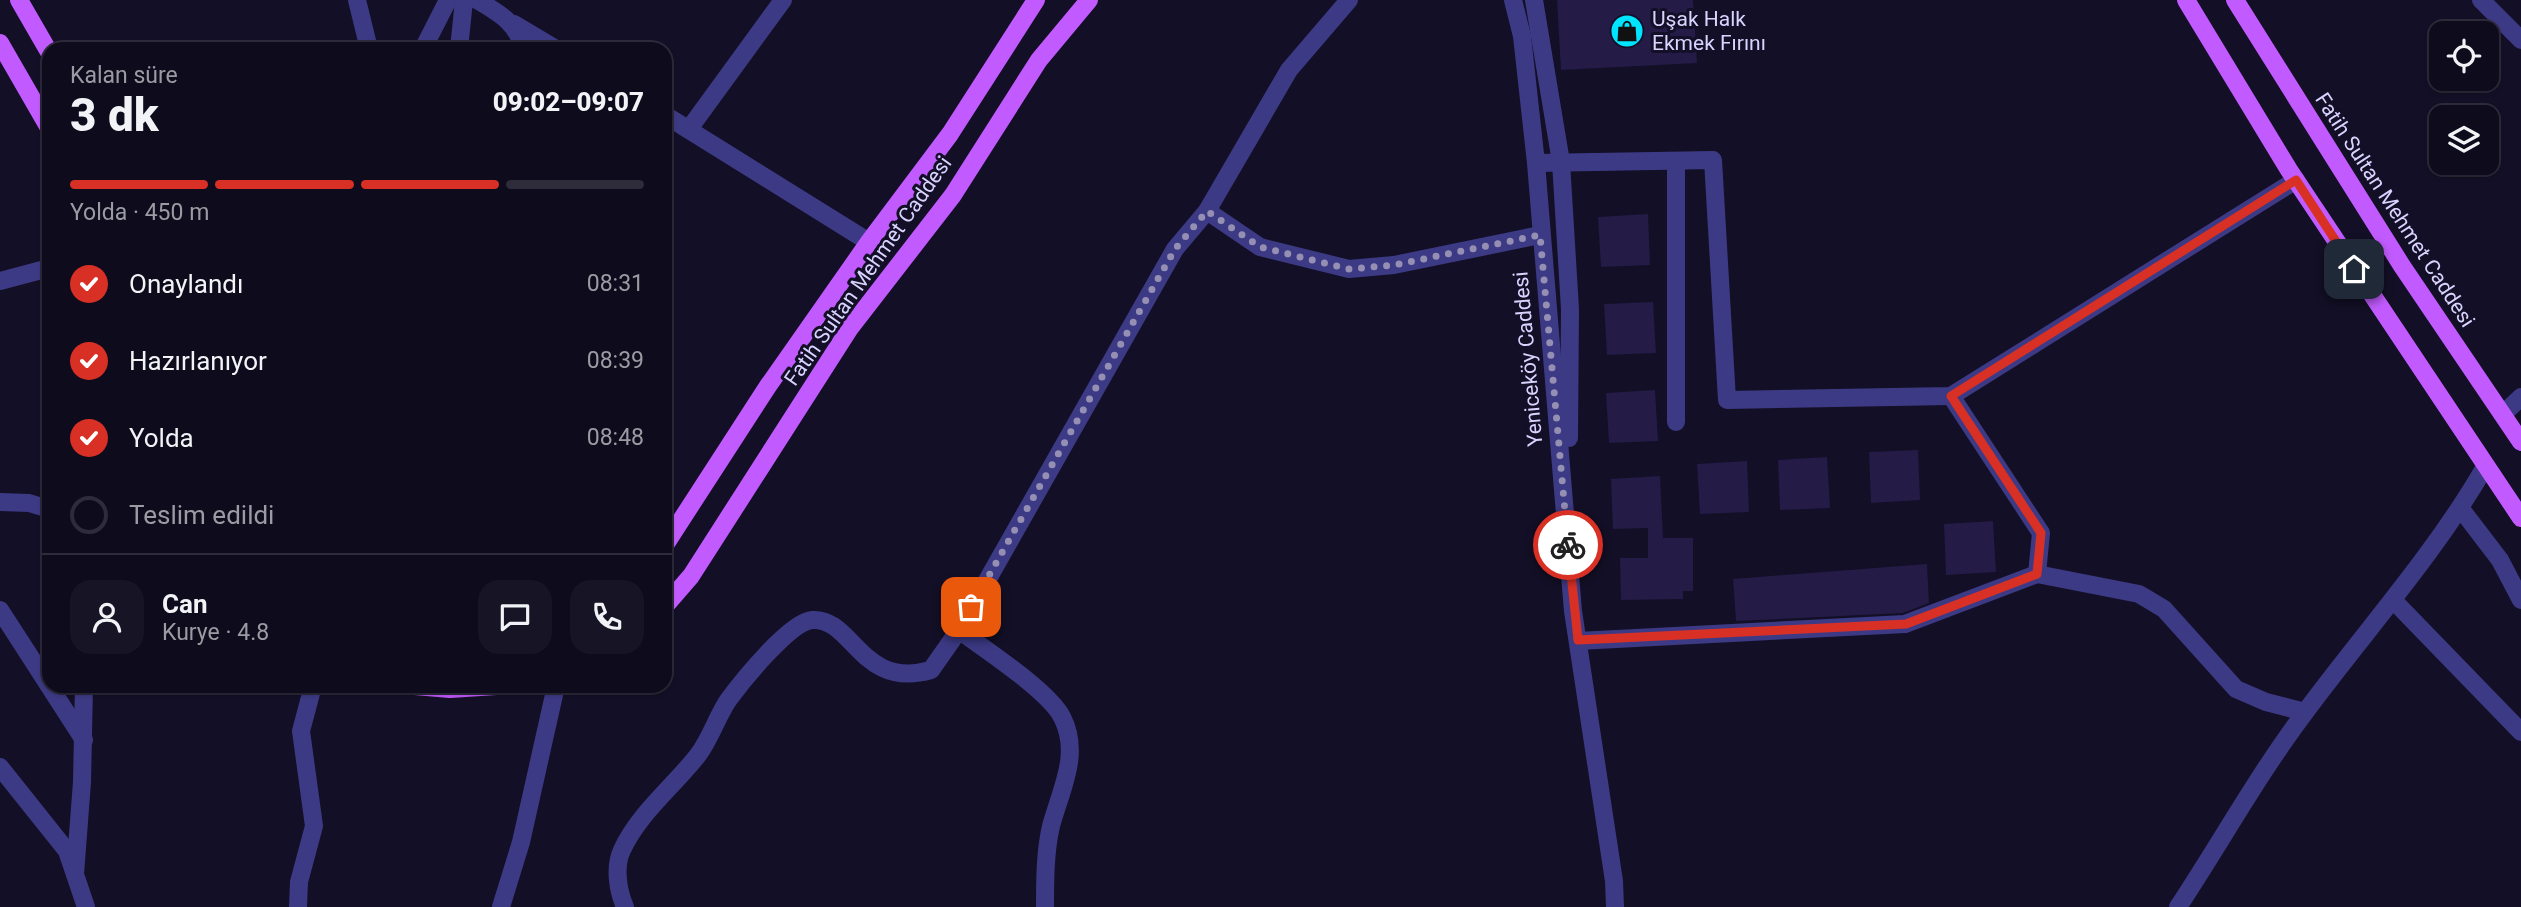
<!DOCTYPE html>
<html lang="tr">
<head>
<meta charset="utf-8">
<style>
  :root { --surface:#0e0b1c; --page:#171425; --text:#f1f3f6; --muted:#9b9ba3; --line:#2e2b3b; --accent:#d93025 }
  body { margin:0; font-family:Roboto,sans-serif; background:var(--page); color:var(--text); height:100vh; display:flex; flex-direction:column; font-size:26px; white-space:nowrap }
  * { box-sizing:border-box; margin:0 }
  p { font-size:23px; color:var(--muted) }
  .icon { flex:none; width:38px; height:38px; fill:none; stroke:currentColor; stroke-width:2; stroke-linecap:round; stroke-linejoin:round }
  .map { position:relative; flex:1; overflow:hidden }
  .side { position:absolute; left:42px; top:42px; width:630px; height:651px; display:flex; flex-direction:column; background:var(--surface); border-radius:21px; box-shadow:0 2px 5px #0004,0 0 0 2px var(--line) }
  .side>* { flex:none }
  .buttons { position:absolute; left:2429px; top:21px; display:grid; gap:14px }
  .buttons a { display:grid; place-items:center; width:70px; height:70px; border-radius:14px; background:var(--surface); box-shadow:0 2px 5px #0004,0 0 0 2px var(--line); font-size:35px }
  .pin { position:absolute; display:grid; place-items:center; width:60px; height:60px; color:#fff; margin:-30px; border-radius:14px; box-shadow:0 4px 10px #0006 }
  .courier { position:absolute; display:grid; place-items:center; width:70px; height:70px; margin:-35px; border:5px solid #d93025; border-radius:50%; background:#fff; color:#222; box-shadow:0 2px 9px #0007 }
  .overview em { font-style:normal; font-weight:800 }
  .overview div { display:flex; flex-direction:column-reverse }
  .overview { display:flex; align-items:center; justify-content:space-between; height:119px; padding:0 28px }
  h1 { font-size:46px; font-weight:800; line-height:52px }
  .bar { display:grid; grid-template-columns:repeat(4,1fr); gap:10px 7px; align-content:center; height:84px; padding:0 28px }
  .bar i { height:9px; border-radius:5px; background:var(--line) }
  .bar .selected { background:var(--accent) }
  .bar p { grid-column:span 4 }
  .line { display:flex; align-items:center; gap:18px; padding:0 28px; border-top:2px solid var(--line) }
  .line div { flex:1 }
  .round { display:grid; place-items:center; flex:none; width:74px; height:74px; border-radius:21px; background:var(--page) }
  ol { padding:0 28px; list-style:none }
  li { display:flex; align-items:center; gap:21px; height:77px }
  li p { margin-inline-start:auto }
  li .icon { padding:7px; border-radius:50%; background:var(--accent); color:#fff; stroke-width:4 }
  li:last-child { color:var(--muted) }
  li i { width:38px; height:38px; border:4px solid var(--line); border-radius:50% }
  .map>svg:first-child { display:block }
  .building { fill:#241b47 }
  .lines { fill:none; stroke-linecap:round; stroke-linejoin:round }
  .minor { stroke:#3d3a85; stroke-width:18 }
  .tertiary { stroke:#3d3a85; stroke-width:18 }
  .primary { stroke:#c25bff; stroke-width:18 }
  .done { stroke:#948fb3; stroke-width:7; stroke-dasharray:0 12.6 }
  .route { stroke:#d93025; stroke-width:9 }
  .labels { text-anchor:middle; stroke-width:6; stroke-linejoin:round; paint-order:stroke }
  .poi-label { font-size:21px; fill:#d9d4ff; stroke:#130f26; text-anchor:start }
  .street-label { font-size:21px; fill:#d9d4ff; stroke:#130f26 }
</style>
</head>
<body>
<div class="map">
<svg width="2521" height="907" viewBox="0 0 2521 907">
  <rect width="100%" height="100%" fill="#130f26"/>
  <g class="building">
    <path d="M1557,0h136l4,63 -136,7z"/>
    <path d="M1648,214l2,51 -49,2 -3,-50z"/>
    <path d="M1653,302l3,51 -49,2 -3,-51z"/>
    <path d="M1655,390l3,51 -49,2 -3,-50z"/>
    <path d="M1918,450l2,50 -49,3 -2,-51z"/>
    <path d="M1827,457l3,51 -50,2 -2,-50z"/>
    <path d="M1747,461l2,51 -49,2 -3,-50z"/>
    <path d="M1660,476l3,62h30v53h-10v8l-62,1 -1,-42h28v-30l-35,1 -2,-50z"/>
    <path d="M1993,521l3,51 -50,3 -2,-51z"/>
    <path d="M1927,564l2,39 -26,10 -167,8 -3,-42z"/>
  </g>
  <g class="lines">
    <g class="minor">
      <path d="M357,0l12,49"/>
      <path d="M477,0c20,12 43,24 45,49"/>
      <path d="M2481,0l40,40"/>
      <path d="M514,24l42,25"/>
      <path d="M423,49l25,-49"/>
      <path d="M459,49l5,-49"/>
      <path d="M665,115l204,127"/>
      <path d="M689,129l94,-129"/>
      <path d="M1676,162v260"/>
      <path d="M1536,163l177,-3 14,240 224,-4 345,-216"/>
      <path d="M1207,211l53,36 89,22 45,-4 146,-30"/>
      <path d="M0,281l49,-13"/>
      <path d="M2503,414l18,-17"/>
      <path d="M0,502l29,1 20,6"/>
      <path d="M2461,509l39,51 21,40"/>
      <path d="M2037,574l102,20 25,15 72,80 30,13 39,10"/>
      <path d="M2394,601l127,131"/>
      <path d="M0,610l84,130"/>
      <path d="M959,630c25,19 89,60 103,87 19,37 -1,72 -11,109 -6,26 -6,55 -6,81"/>
      <path d="M1578,641l327,-17 132,-50 4,-41 -90,-137"/>
      <path d="M0,767l67,84 19,56"/>
      <path d="M75,874l7,-92 2,-96"/>
      <path d="M298,907l1,-25 15,-56 -13,-95 12,-45"/>
      <path d="M501,907l20,-65 35,-156"/>
      <path d="M625,907c-7,-16 -11,-40 -3,-57 17,-37 52,-64 76,-95 13,-17 19,-39 31,-56 14,-19 61,-77 83,-79 41,-3 48,70 119,50l28,-40 216,-381 32,-38 82,-141 60,-70"/>
      <path d="M2178,907c43,-65 81,-134 128,-196 60,-81 128,-156 179,-244"/>
    </g>
    <g class="tertiary">
      <path d="M1513,0l9,36 14,127 37,448 41,270 1,26"/>
      <path d="M1534,0l27,162 9,147 -1,129"/>
    </g>
    <g class="primary">
      <path d="M19,0l30,52"/>
      <path d="M2186,0l103,170 232,348"/>
      <path d="M2235,0l167,266 119,176"/>
      <path d="M0,43l49,85"/>
      <path d="M665,545l103,-159 101,-144 81,-108 86,-134"/>
      <path d="M665,606l26,-30 159,-248 103,-133 86,-135 50,-60"/>
      <path d="M415,686l35,3 46,-3"/>
    </g>
  </g>
  <g class="lines">
    <path class="done" d="M971,607l204,-358 32,-38 53,36 89,22 45,-4 146,-30 28,310"/>
    <path class="route" d="M1568,545l10,95 328,-16 131,-50 4,-41 -90,-137 345,-216 58,89"/>
  </g>
  <defs>
    <symbol id="shop-disc" viewBox="-11 -11 22 22"><circle r="9.5" fill="#00e5ff" stroke="#130f26"/><path d="M-5-2.5h2.3a2.7 3.5 0 0 1 5.4 0H5L5.5 6h-11ZM-1.5-2.5h3a1.5 2.3 0 0 0-3 0Z" fill="#111"/></symbol>
  </defs>
  <g fill-rule="evenodd">
    <use href="#shop-disc" x="1608" y="12" width="38" height="38"/>
  </g>
  <g class="labels">
    <g class="poi-label">
      <text x="1652" y="26">Uşak Halk<tspan x="1652" dy="24">Ekmek Fırını</tspan></text>
    </g>
    <g class="street-label">
      <text transform="translate(2395 210) rotate(57)" y="7">Fatih Sultan Mehmet Caddesi</text>
      <text transform="translate(868 271) rotate(-55)" y="7">Fatih Sultan Mehmet Caddesi</text>
      <text transform="translate(1528 359) rotate(-95)" y="7">Yeniceköy Caddesi</text>
    </g>
  </g>
</svg>
<div class="buttons">
<a><svg class="icon" aria-label="locate" viewBox="0 0 24 24"><circle cx="12" cy="12" r="6"/><path d="M12 2v4M12 18v4M2 12h4M18 12h4"/></svg></a>
<a><svg class="icon" aria-label="layers" viewBox="0 0 24 24"><path d="M12 4l9 5-9 5-9-5zM3 14l9 5 9-5"/></svg></a>
</div>
<div class="pin" style="left:971px;top:607px;background:#ea580c"><svg class="icon" aria-label="bag" viewBox="0 0 24 24"><path d="M5 8h14l-1 12H6zM9 8a3 3 0 0 1 6 0"/></svg></div>
<div class="pin" style="left:2354px;top:269px;background:#1f2937"><svg class="icon" aria-label="home" viewBox="0 0 24 24"><path d="M3 11l9-7 9 7M6 9v11h12V9"/></svg></div>
<div class="courier" style="left:1568px;top:545px"><svg class="icon" aria-label="bike" viewBox="0 0 24 24"><circle cx="6" cy="16" r="4"/><circle cx="18" cy="16" r="4"/><path d="M6 16l4-8h5l3 8M10 8l3 8H6M13 5h3"/></svg></div>
<section class="side">
<div class="overview"><div><h1>3 dk</h1><p>Kalan süre</p></div><em>09:02–09:07</em></div>
<div class="bar"><i class="selected"></i><i class="selected"></i><i class="selected"></i><i></i><p>Yolda · 450 m</p></div>
<ol>
<li><svg class="icon" aria-label="check" viewBox="0 0 24 24"><path d="M5 12l5 5 9-10"/></svg>Onaylandı<p>08:31</p></li>
<li><svg class="icon" aria-label="check" viewBox="0 0 24 24"><path d="M5 12l5 5 9-10"/></svg>Hazırlanıyor<p>08:39</p></li>
<li><svg class="icon" aria-label="check" viewBox="0 0 24 24"><path d="M5 12l5 5 9-10"/></svg>Yolda<p>08:48</p></li>
<li><i></i>Teslim edildi</li>
</ol>
<div class="line" style="height:126px"><a class="round"><svg class="icon" aria-label="person" viewBox="0 0 24 24"><circle cx="12" cy="8" r="4"/><path d="M4 21q1-7 8-7t8 7"/></svg></a><div><b>Can</b><p>Kurye · 4.8</p></div><a class="round"><svg class="icon" aria-label="chat" viewBox="0 0 24 24"><path d="M4 5h16v11H9l-5 4z"/></svg></a><a class="round"><svg class="icon" aria-label="phone" viewBox="0 0 24 24"><path d="M5 4h4l2 5-3 2q2 4 5 5l2-3 5 2v4C11 20 4 13 5 4z"/></svg></a></div>
</section>
</div>
</body>
</html>
